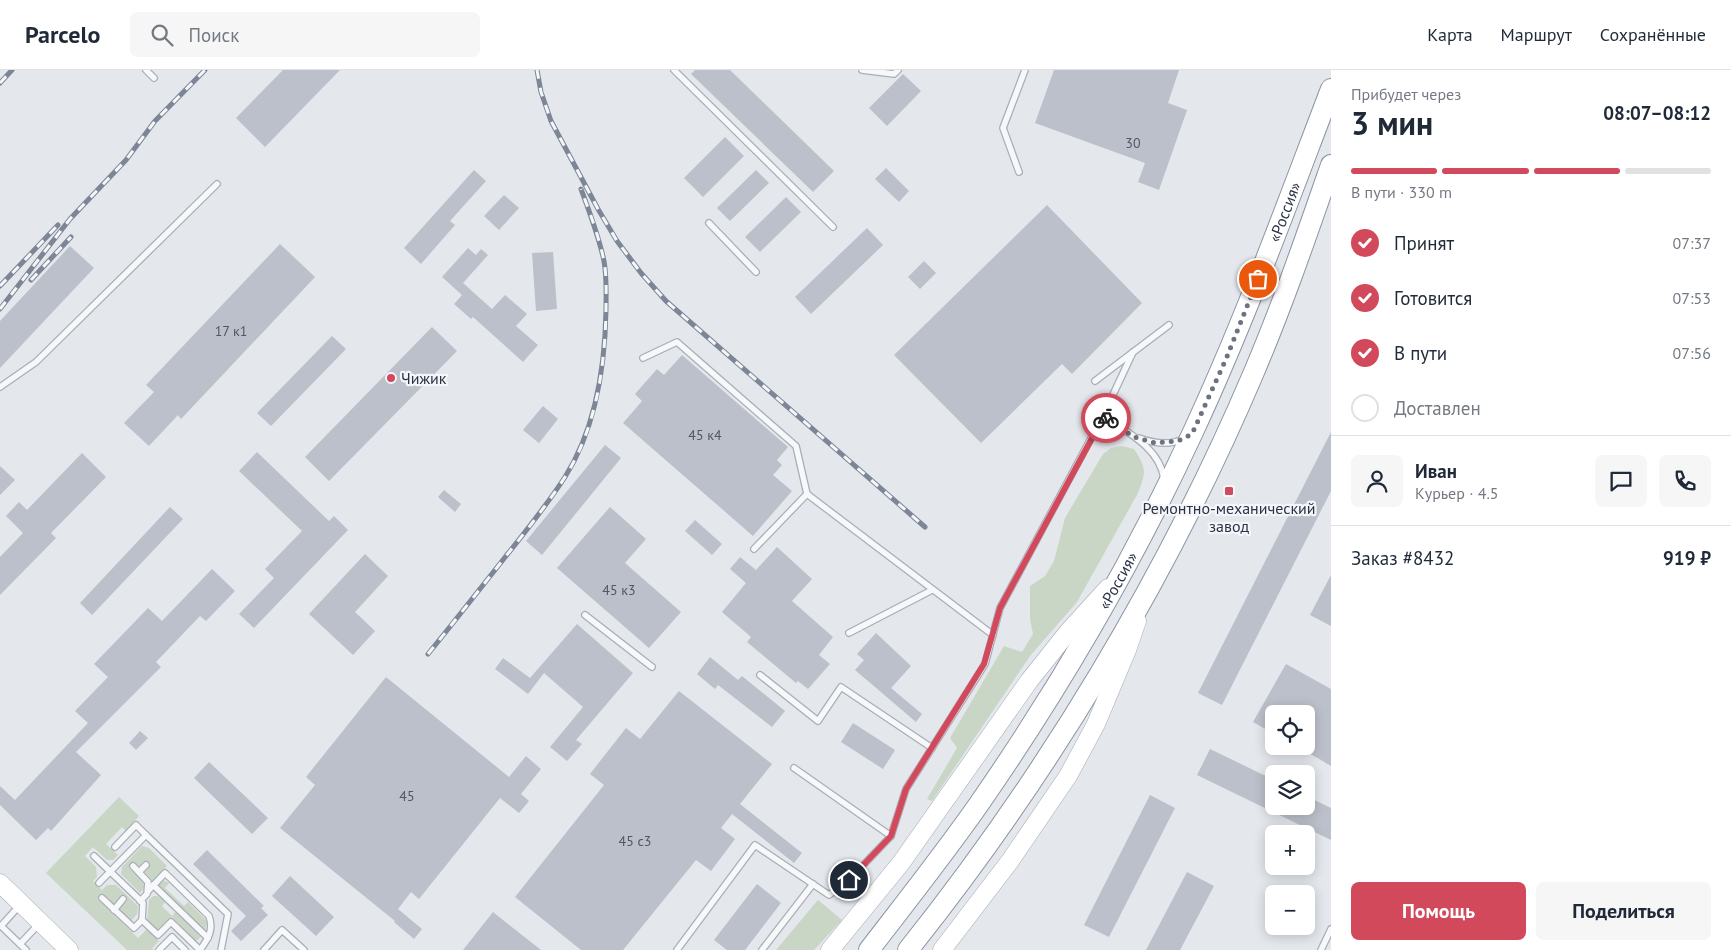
<!DOCTYPE html>
<html lang="ru">
<head>
<meta charset="utf-8">
<style>
  :root { --surface:#fff; --page:#f6f6f7; --text:#1f2937; --muted:#747a83; --line:#e0e1e3; --accent:#d1495b }
  body { margin:0; font-family:"PT Sans",sans-serif; background:var(--page); color:var(--text); height:100vh; display:flex; flex-direction:column; font-size:19px; white-space:nowrap }
  * { box-sizing:border-box; margin:0 }
  p { font-size:16px; color:var(--muted) }
  .icon { flex:none; width:28px; height:28px; fill:none; stroke:currentColor; stroke-width:2; stroke-linecap:round; stroke-linejoin:round }
  .map { position:relative; flex:1; overflow:hidden }
  .drawer { display:flex; flex-direction:column; background:var(--surface); width:400px }
  .drawer>* { flex:none }
  .controls { position:absolute; left:1265px; top:635px; display:grid; gap:10px }
  .controls a { display:grid; place-items:center; width:50px; height:50px; border-radius:8px; background:var(--surface); box-shadow:0 2px 12px #0003; font-size:25px }
  .pin { position:absolute; display:grid; place-items:center; width:42px; height:42px; color:#fff; margin:-21px; border:2px solid #fff; border-radius:50%; box-shadow:0 1px 5px #0007 }
  .courier { position:absolute; display:grid; place-items:center; width:50px; height:50px; margin:-25px; border:4px solid #d1495b; border-radius:50%; background:#fff; color:#222; box-shadow:0 1px 6px #0007 }
  .summary em { font-style:normal; font-weight:700 }
  .summary div { display:flex; flex-direction:column-reverse }
  .summary { display:flex; align-items:center; justify-content:space-between; height:85px; padding:0 20px }
  h1 { font-size:32px; font-weight:700; line-height:38px }
  .bar { display:grid; grid-template-columns:repeat(4,1fr); gap:8px 5px; align-content:center; height:60px; padding:0 20px }
  .bar i { height:6px; border-radius:4px; background:var(--line) }
  .bar .selected { background:var(--accent) }
  .bar p { grid-column:span 4 }
  .line { display:flex; align-items:center; gap:12px; padding:0 20px; border-top:1px solid var(--line) }
  .line div { flex:1 }
  .round { display:grid; place-items:center; flex:none; width:52px; height:52px; border-radius:8px; background:var(--page) }
  ol { padding:0 20px; list-style:none }
  li { display:flex; align-items:center; gap:15px; height:55px }
  li p { margin-inline-start:auto }
  li .icon { padding:5px; border-radius:50%; background:var(--accent); color:#fff; stroke-width:4 }
  li:last-child { color:var(--muted) }
  li i { width:28px; height:28px; border:2px solid var(--line); border-radius:50% }
  .action { display:flex; gap:10px; margin-top:auto; padding:10px 20px }
  .action a { flex:1; height:58px; border-radius:8px; background:var(--accent); color:#fff; font-size:20px; font-weight:700; line-height:58px; text-align:center }
  .action a+a { background:var(--page); color:var(--text) }
  header { display:flex; align-items:center; gap:30px; box-sizing:border-box; height:70px; padding:0 25px; background:var(--surface); border-bottom:1px solid var(--line) }
  header strong { font-size:24px }
  nav { display:flex; gap:28px; margin-inline-start:auto; font-size:18px }
  .search { width:350px; height:45px; background:var(--page); display:flex; align-items:center; gap:12px; box-sizing:border-box; padding:0 18px; border-radius:8px; color:var(--muted); font-size:19px }
  main { display:flex; flex:1; min-height:0 }
  .map>svg:first-child { display:block }
  .green { fill:#c9d6c5 }
  .building { fill:#bbc0ca }
  .lines { fill:none; stroke-linecap:round; stroke-linejoin:round }
  .lane-casing { stroke:#a9aeb7; stroke-width:8 }
  .primary-casing { stroke:#a3abb8; stroke-width:19 }
  .highway-casing { stroke:#8b94a3; stroke-width:22 }
  .lane { stroke:#f7f8fa; stroke-width:5.5 }
  .primary { stroke:#fff; stroke-width:18 }
  .highway { stroke:#fff; stroke-width:20 }
  .rail-casing { stroke:#7d8696; stroke-width:5 }
  .rail { stroke:#f4f6f9; stroke-width:3; stroke-dasharray:9; stroke-linecap:butt }
  .done { stroke:#6c737f; stroke-width:5; stroke-dasharray:0 9 }
  .route { stroke:#d1495b; stroke-width:6 }
  .poi-dot { fill:#d1495b; stroke:#f4f6f9; stroke-width:2 }
  .labels { text-anchor:middle; stroke-width:4.5; stroke-linejoin:round; paint-order:stroke }
  .number-label { font-size:14px; fill:#4f5766 }
  .street-label { font-size:16px; fill:#2b3445; stroke:#f4f6f9 }
  .poi-label { font-size:16px; fill:#2b3445; stroke:#f4f6f9; text-anchor:start }
</style>
</head>
<body>
<header>
<strong>Parcelo</strong>
<div class="search"><svg class="icon" aria-label="search" viewBox="0 0 24 24"><circle cx="10" cy="10" r="6"/><path d="M15 15l6 6"/></svg>Поиск</div>
<nav><a>Карта</a><a>Маршрут</a><a>Сохранённые</a></nav>
</header>
<main>
<div class="map">
<svg width="1331" height="880" viewBox="0 0 1331 880">
  <rect width="100%" height="100%" fill="#e4e7ec"/>
  <g class="green">
    <path d="M1122,376l12,3c13,20 12,23 4,44l-61,109 -47,54 -98,145 -5,-2 30,-51 -7,-10 54,-92 18,6 11,-18 -3,-15v-33l15,-10 9,-15 11,-43 38,-64 8,-6z"/>
    <path d="M119,727l20,19 -13,15 -4,-4 -16,17 12,11 -5,5h-6l-14,-13 -8,9 11,11 1,10 -4,4 9,9 5,-5h9l22,21 -1,8 -6,7 -13,-12 8,-9 -4,-4 -9,9 -11,-11 -5,5 41,39 9,-9 12,12 -7,7 2,2h-27l-81,-77z"/>
    <path d="M142,776l7,2 18,18 -14,15 -10,-10 6,-6 -3,-4 -7,7 -5,-5 -5,5 14,13 1,7 -4,5 -19,-19 1,-7z"/>
    <path d="M163,810l6,3 -4,5 19,18 4,-4 19,19 -2,10 -47,-45z"/>
    <path d="M153,826h5l7,6 -3,4 10,10 3,-4 26,25 -5,4 -24,-24 -14,14 -11,-10 2,-21z"/>
    <path d="M818,830l24,20 -28,30h-38z"/>
  </g>
  <g class="building">
    <path d="M283,0h57l-75,77 -29,-29z"/>
    <path d="M695,0h35l104,101 -21,21 -122,-118z"/>
    <path d="M1054,0h125l-11,33 19,7 -28,80 -21,-8 7,-19 -110,-40z"/>
    <path d="M903,4l18,17 -34,35 -18,-18z"/>
    <path d="M725,67l19,19 -41,41 -19,-19z"/>
    <path d="M886,98l23,23 -10,11 -24,-23z"/>
    <path d="M474,100l12,11 -36,40 5,4 -34,39 -17,-16z"/>
    <path d="M756,100l13,13 -39,38 -13,-13z"/>
    <path d="M504,125l15,13 -20,22 -15,-14z"/>
    <path d="M786,127l15,15 -41,40 -15,-15z"/>
    <path d="M1047,135l95,98 -70,71 -10,-10 -81,79 -87,-88z"/>
    <path d="M867,158l16,17 -72,69 -16,-17z"/>
    <path d="M280,174l35,33 -134,142 -3,-4 -29,31 -25,-23 30,-31 -8,-7z"/>
    <path d="M70,176l24,22 -94,100v-47z"/>
    <path d="M468,178l8,7 5,-6 7,6 -25,28 29,26 13,-14 22,19 -11,12 22,19 -15,17 -50,-45 -2,2 -17,-15 8,-9 -20,-18z"/>
    <path d="M553,182l4,57 -21,2 -4,-58z"/>
    <path d="M924,191l12,12 -16,16 -12,-12z"/>
    <path d="M432,257l25,24 -128,130 -24,-24z"/>
    <path d="M332,266l14,13 -75,77 -14,-13z"/>
    <path d="M682,285l106,92 -11,13 5,5 -9,10 19,16 -39,45 -130,-113 19,-22 -7,-7 22,-25 7,6z"/>
    <path d="M543,336l15,13 -19,24 -16,-13z"/>
    <path d="M1331,362v59l-109,214 -24,-12z"/>
    <path d="M605,375l16,13 -79,97 -16,-14z"/>
    <path d="M257,382l72,69 5,-5 14,14 -94,98 -15,-14 35,-36 -9,-9 37,-38 -63,-60z"/>
    <path d="M82,383l24,24 -55,56 5,5 -56,57v-38l23,-24 -17,-17 13,-14 8,8z"/>
    <path d="M0,396l15,14 -15,15z"/>
    <path d="M444,420l17,14 -6,8 -17,-15z"/>
    <path d="M170,437l13,12 -91,96 -12,-12z"/>
    <path d="M610,437l36,32 -21,24 56,49 -32,36 -92,-80z"/>
    <path d="M695,450l27,24 -10,11 -27,-24z"/>
    <path d="M777,477l35,32 -20,22 41,36 -14,18 11,9 -22,25 -10,-8 -2,2 -49,-41 4,-5 -29,-25 24,-29 -16,-14 10,-12 16,13z"/>
    <path d="M365,484l23,22 -33,36 20,19 -22,24 -44,-41z"/>
    <path d="M212,499l23,22 -29,30 -6,-5 -44,46 5,5 -85,85 25,23 -50,56 -3,-3 -12,12 -36,-35v-19l15,14 73,-77 -13,-12 33,-34 -14,-13 54,-56 14,13z"/>
    <path d="M1331,505v51l-21,-11z"/>
    <path d="M577,554l56,49 -57,67 6,4 -15,17 -17,-14 33,-40 -39,-34 -16,21 -33,-25 8,-11 27,20z"/>
    <path d="M876,563l35,33 -20,22 31,26 -6,8 -61,-52 9,-10 -7,-6z"/>
    <path d="M710,587l28,23 4,-4 43,35 -13,16 -54,-42 -3,4 -18,-15z"/>
    <path d="M1286,594l45,25v77l-34,-20h9v-32h-32v20l-21,-12z"/>
    <path d="M386,607l123,100 17,-21 15,13 -20,25 8,7 -10,12 -19,-15 -81,101 -8,-7 -13,17 24,20 -8,10 -20,-17 1,-1 -115,-93 35,-43 -9,-8z"/>
    <path d="M679,621l93,73 -32,40 62,49 -8,10 -62,-49 -11,14 14,11 -24,32 -15,-11 -73,90h-42l-66,-53 89,-112 -14,-11 36,-46 14,11z"/>
    <path d="M853,653l42,27 -12,19 -42,-27z"/>
    <path d="M140,661l8,7 -12,12 -7,-7z"/>
    <path d="M1210,679l64,31v26h32v-10l25,12v32l-134,-65z"/>
    <path d="M209,692l59,56 -16,16 -58,-56z"/>
    <path d="M1150,725l25,13 -66,129 -25,-12z"/>
    <path d="M207,780l57,56 -3,2 7,7 -27,26 -10,-10 15,-15 -53,-52z"/>
    <path d="M1187,802l27,14 -34,64h-34z"/>
    <path d="M290,806l44,41 -18,19 -44,-40z"/>
    <path d="M757,814l24,19 -36,47h-18l-13,-10z"/>
    <path d="M493,842l48,38h-78z"/>
  </g>
  <g class="lines">
    <defs>
      <g id="lane">
        <path d="M146,0l8,8"/>
        <path d="M674,0l159,157"/>
        <path d="M862,0l32,4 4,-4"/>
        <path d="M1019,102l-16,-44 22,-58"/>
        <path d="M709,153l47,49"/>
        <path d="M643,288l34,-16 119,104 11,48"/>
        <path d="M1095,311l74,-56"/>
        <path d="M0,317l36,-25 181,-178"/>
        <path d="M1103,346c24,16 57,32 61,63"/>
        <path d="M1139,368c14,5 30,8 44,1"/>
        <path d="M754,479l53,-55 186,141"/>
        <path d="M585,545l67,52"/>
        <path d="M849,563l83,-43"/>
        <path d="M760,605l58,46 23,-34 91,61"/>
        <path d="M794,698l97,68"/>
        <path d="M115,777l21,-22 10,10"/>
        <path d="M94,786l49,47 -1,17"/>
        <path d="M133,796l15,16 -1,12 -7,7"/>
        <path d="M139,802l7,-7"/>
        <path d="M99,813l47,-48 82,79 -7,36"/>
        <path d="M153,815l55,53"/>
        <path d="M148,821l17,-18 44,43c5,14 -1,23 -9,34"/>
        <path d="M102,828l32,30 8,-8 16,15 13,-13 29,28"/>
        <path d="M20,835l-19,21 25,24"/>
        <path d="M114,840l9,-11"/>
        <path d="M20,874l19,-20"/>
        <path d="M159,880l13,-13 13,13"/>
        <path d="M264,880l18,-20 22,20"/>
        <path d="M677,880l78,-105 74,50 20,-15 42,-44 15,-47 79,-125 15,-56 103,-192 30,-64"/>
        <path d="M762,880l51,-66"/>
        <path d="M1321,880l10,-21"/>
      </g>
      <g id="primary">
        <path d="M0,813l69,67"/>
        <path d="M830,880l71,-87 128,-182 39,-49 40,-44"/>
        <path d="M942,880l68,-89 58,-85 28,-52 31,-74 10,-29"/>
      </g>
      <g id="highway">
        <path id="s1" d="M869,880c37,-48 75,-96 110,-146 81,-117 154,-242 214,-372 52,-112 94,-228 138,-343"/>
        <path d="M908,880c139,-174 259,-373 346,-578 29,-68 53,-138 77,-207"/>
      </g>
    </defs>
    <use href="#lane" class="lane-casing"/>
    <use href="#primary" class="primary-casing"/>
    <use href="#highway" class="highway-casing"/>
    <use href="#lane" class="lane"/>
    <use href="#primary" class="primary"/>
    <use href="#highway" class="highway"/>
    <defs>
      <g id="rail">
        <path d="M537,0l4,22 10,29 47,88 19,32 24,32 25,28 259,226"/>
        <path d="M0,13l12,-13"/>
        <path d="M31,210l40,-43"/>
        <path d="M0,216l58,-61"/>
        <path d="M0,239l70,-90 56,-59 29,-39 50,-51"/>
        <path d="M428,584c26,-32 52,-65 78,-98 20,-25 41,-51 59,-79 31,-49 40,-109 41,-167 0,-16 1,-32 -2,-49 -5,-24 -14,-48 -23,-72"/>
      </g>
    </defs>
    <use href="#rail" class="rail-casing"/>
    <use href="#rail" class="rail"/>
  </g>
  <g class="lines">
    <path class="done" d="M1106,348l28,19 21,6 23,-2 14,-7 34,-75 32,-80"/>
    <path class="route" d="M849,810l42,-44 15,-47 78,-125 16,-56 104,-192 2,2"/>
  </g>
  <g class="poi-dot">
    <circle cx="391" cy="308" r="5"/>
    <rect x="1224" y="416" width="10" height="10" rx="2.5"/>
  </g>
  <g class="labels">
    <g class="number-label">
      <text x="1133" y="78">30</text>
      <text x="231" y="266">17 к1</text>
      <text x="705" y="370">45 к4</text>
      <text x="619" y="525">45 к3</text>
      <text x="407" y="731">45</text>
      <text x="635" y="776">45 с3</text>
    </g>
    <g class="street-label">
      <text dy="6" stroke="none"><textPath href="#s1" startOffset="851">«Россия»</textPath></text>
      <text dy="6" stroke="none"><textPath href="#s1" startOffset="446">«Россия»</textPath></text>
    </g>
    <g class="poi-label">
      <text x="401" y="314">Чижик</text>
      <text x="1229" y="444" text-anchor="middle">Ремонтно-механический<tspan x="1229" dy="18">завод</tspan></text>
    </g>
  </g>
</svg>
<div class="controls">
<a><svg class="icon" aria-label="locate" viewBox="0 0 24 24"><circle cx="12" cy="12" r="6"/><path d="M12 2v4M12 18v4M2 12h4M18 12h4"/></svg></a>
<a><svg class="icon" aria-label="layers" viewBox="0 0 24 24"><path d="M12 4l9 5-9 5-9-5zM3 14l9 5 9-5"/></svg></a>
<a>+</a>
<a>−</a>
</div>
<div class="pin" style="left:1258px;top:209px;background:#ea580c"><svg class="icon" aria-label="bag" viewBox="0 0 24 24"><path d="M5 8h14l-1 12H6zM9 8a3 3 0 0 1 6 0"/></svg></div>
<div class="pin" style="left:849px;top:810px;background:#1f2937"><svg class="icon" aria-label="home" viewBox="0 0 24 24"><path d="M3 11l9-7 9 7M6 9v11h12V9"/></svg></div>
<div class="courier" style="left:1106px;top:348px"><svg class="icon" aria-label="bike" viewBox="0 0 24 24"><circle cx="6" cy="16" r="4"/><circle cx="18" cy="16" r="4"/><path d="M6 16l4-8h5l3 8M10 8l3 8H6M13 5h3"/></svg></div>
</div>
<section class="drawer">
<div class="summary"><div><h1>3 мин</h1><p>Прибудет через</p></div><em>08:07–08:12</em></div>
<div class="bar"><i class="selected"></i><i class="selected"></i><i class="selected"></i><i></i><p>В пути · 330 m</p></div>
<ol>
<li><svg class="icon" aria-label="check" viewBox="0 0 24 24"><path d="M5 12l5 5 9-10"/></svg>Принят<p>07:37</p></li>
<li><svg class="icon" aria-label="check" viewBox="0 0 24 24"><path d="M5 12l5 5 9-10"/></svg>Готовится<p>07:53</p></li>
<li><svg class="icon" aria-label="check" viewBox="0 0 24 24"><path d="M5 12l5 5 9-10"/></svg>В пути<p>07:56</p></li>
<li><i></i>Доставлен</li>
</ol>
<div class="line" style="height:90px"><a class="round"><svg class="icon" aria-label="person" viewBox="0 0 24 24"><circle cx="12" cy="8" r="4"/><path d="M4 21q1-7 8-7t8 7"/></svg></a><div><b>Иван</b><p>Курьер · 4.5</p></div><a class="round"><svg class="icon" aria-label="chat" viewBox="0 0 24 24"><path d="M4 5h16v11H9l-5 4z"/></svg></a><a class="round"><svg class="icon" aria-label="phone" viewBox="0 0 24 24"><path d="M5 4h4l2 5-3 2q2 4 5 5l2-3 5 2v4C11 20 4 13 5 4z"/></svg></a></div>
<div class="line" style="height:65px"><div>Заказ #8432</div><b>919 ₽</b></div>
<div class="action"><a>Помощь</a><a>Поделиться</a></div>
</section>
</main>
</body>
</html>
